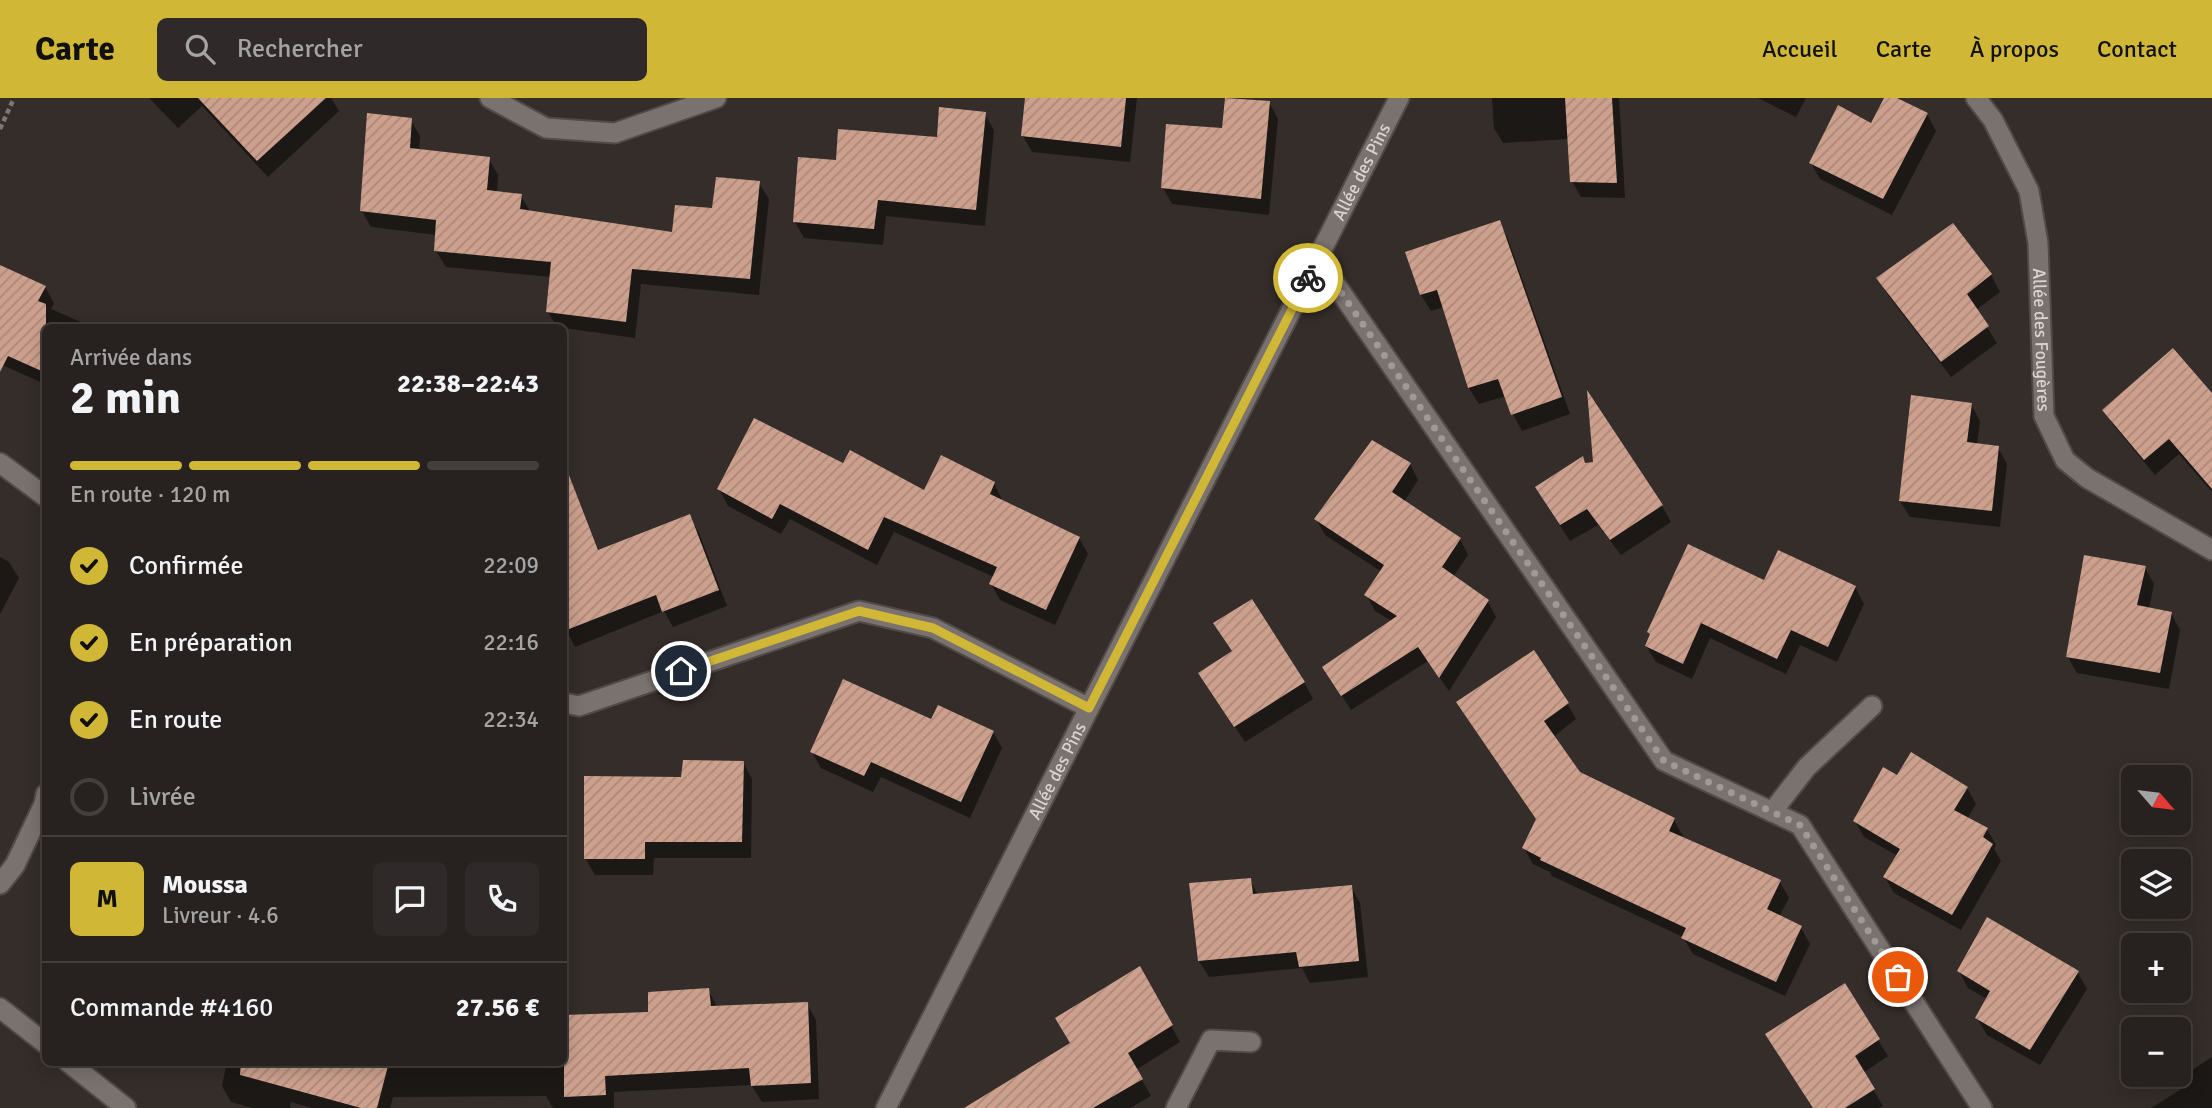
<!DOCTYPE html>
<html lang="fr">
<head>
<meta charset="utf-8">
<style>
  :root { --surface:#272220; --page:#2f2a29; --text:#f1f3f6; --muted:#a4a4a5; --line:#433f3e; --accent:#d1b736 }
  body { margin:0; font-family:Signika,sans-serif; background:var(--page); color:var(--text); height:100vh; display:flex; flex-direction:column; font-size:26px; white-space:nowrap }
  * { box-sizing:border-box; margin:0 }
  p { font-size:23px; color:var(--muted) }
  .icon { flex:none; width:38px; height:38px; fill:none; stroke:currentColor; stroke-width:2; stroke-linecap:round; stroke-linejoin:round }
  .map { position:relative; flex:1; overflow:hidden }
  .drawer { position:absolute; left:42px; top:226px; width:525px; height:742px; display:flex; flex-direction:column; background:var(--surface); border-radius:10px; box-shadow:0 4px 18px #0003,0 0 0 2px var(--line) }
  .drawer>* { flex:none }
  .needle { width:46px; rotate:118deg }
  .controls { position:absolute; left:2121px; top:667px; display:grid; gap:14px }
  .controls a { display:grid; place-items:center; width:70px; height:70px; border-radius:10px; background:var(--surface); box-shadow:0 4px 18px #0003,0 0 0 2px var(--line); font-size:35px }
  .pin { position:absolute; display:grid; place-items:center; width:60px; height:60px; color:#fff; margin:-30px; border:4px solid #fff; border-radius:50%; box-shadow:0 2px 7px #0007 }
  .courier { position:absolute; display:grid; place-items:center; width:70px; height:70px; margin:-35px; border:5px solid #d1b736; border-radius:50%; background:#fff; color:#222; box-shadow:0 2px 9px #0007 }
  .overview em { font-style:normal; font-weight:700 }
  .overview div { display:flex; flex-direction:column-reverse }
  .overview { display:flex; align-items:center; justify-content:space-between; height:119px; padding:0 28px }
  h1 { font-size:46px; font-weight:700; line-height:52px }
  .bar { display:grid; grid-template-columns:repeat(4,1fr); gap:10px 7px; align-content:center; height:84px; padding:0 28px }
  .bar i { height:9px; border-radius:5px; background:var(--line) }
  .bar .selected { background:var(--accent) }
  .bar p { grid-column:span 4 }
  .line { display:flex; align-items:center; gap:18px; padding:0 28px; border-top:2px solid var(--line) }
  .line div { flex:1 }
  .round { display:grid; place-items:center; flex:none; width:74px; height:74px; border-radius:10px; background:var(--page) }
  ol { padding:0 28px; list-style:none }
  li { display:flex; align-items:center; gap:21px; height:77px }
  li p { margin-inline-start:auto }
  li .icon { padding:7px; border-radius:50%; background:var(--accent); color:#111; stroke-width:4 }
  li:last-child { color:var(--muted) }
  li i { width:38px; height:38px; border:4px solid var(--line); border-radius:50% }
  header { display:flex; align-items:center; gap:42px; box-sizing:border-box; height:98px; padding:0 35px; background:var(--accent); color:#111 }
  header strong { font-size:33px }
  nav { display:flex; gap:38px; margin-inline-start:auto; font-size:24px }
  .search { width:490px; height:63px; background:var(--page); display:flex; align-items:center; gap:18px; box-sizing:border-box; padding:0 24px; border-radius:10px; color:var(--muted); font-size:26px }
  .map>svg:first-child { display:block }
  .shadow { fill:#0007 }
  .building { fill:url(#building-hatch) }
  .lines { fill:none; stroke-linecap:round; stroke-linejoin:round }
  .minor-casing { stroke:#504a48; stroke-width:23 }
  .path { stroke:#7c7774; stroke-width:4.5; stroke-dasharray:5 3.5; stroke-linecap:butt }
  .minor { stroke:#7a726f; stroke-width:19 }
  .done { stroke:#9f9a97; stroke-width:7; stroke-dasharray:0 12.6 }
  .route { stroke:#d1b736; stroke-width:9 }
  .labels { text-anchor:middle; stroke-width:7; stroke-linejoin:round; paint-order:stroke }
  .street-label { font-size:18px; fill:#d8d4d2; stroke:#2a2320 }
</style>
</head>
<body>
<header>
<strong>Carte</strong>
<div class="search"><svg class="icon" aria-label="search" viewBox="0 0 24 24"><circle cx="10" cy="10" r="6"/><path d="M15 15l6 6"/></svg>Rechercher</div>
<nav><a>Accueil</a><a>Carte</a><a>À propos</a><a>Contact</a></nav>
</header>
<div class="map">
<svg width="2212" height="1010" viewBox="0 0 2212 1010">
  <defs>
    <pattern id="building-hatch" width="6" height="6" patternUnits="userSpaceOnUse" patternTransform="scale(1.75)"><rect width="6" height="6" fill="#cda08d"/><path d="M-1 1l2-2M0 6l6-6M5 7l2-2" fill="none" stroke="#aa887a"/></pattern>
  </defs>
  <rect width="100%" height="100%" fill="#342d2a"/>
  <g class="shadow">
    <path d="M149,0h182l8,13 -71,66 -66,-71 -24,22z"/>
    <path d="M1027,0h110l-7,64 -98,-10 -9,-16z"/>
    <path d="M1227,0l42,4 9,17 -9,96 -97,-11 -9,-16 60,-58z"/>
    <path d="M1492,0h127l6,100 -44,-1 -9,-16 -3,-42 -66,4 -9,-15z"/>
    <path d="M1758,0h48l-10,19z"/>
    <path d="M1886,0h7l34,16 9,17 -44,84 -72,-36 -9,-16 61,-38z"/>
    <path d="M984,15l10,17 -9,96 -99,-10 -3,29 -79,-7 -9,-16 42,-60 101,-23z"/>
    <path d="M410,21l10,17 -1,15 70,8 9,16 -1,18 24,3 10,17 143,21 85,-51 10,16 -10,96 -118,-11 -6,54 -78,-11 -9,-15 3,-35 -105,-10 -10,-16 1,-16 -66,-8 -9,-16z"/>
    <path d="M1499,124l9,17 62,175 -48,17 -9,-17 -7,-18 -27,8 -10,-16 -25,-81 -13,4 -10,-16 -13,-42z"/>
    <path d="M1952,127l39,50 9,17 -24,18 21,33 -46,34 -63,-82 -9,-16z"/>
    <path d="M0,169l45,20 9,16 -3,6 41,18h-46v69l-4,-6 3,-6 -45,-20z"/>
    <path d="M2212,298v96l-33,-38 -24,21 -41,-49 -10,-16z"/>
    <path d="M1971,306l9,17 -3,24 21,3 9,16 -7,63 -90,-10 -10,-16z"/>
    <path d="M1410,366l8,16 -14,22 56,37 8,16 -15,22 35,25 8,15 -47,74 -21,-30 -77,49 -18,-28 59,-61 -17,-10 -8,-16 15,-23 -57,-37 -9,-16z"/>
    <path d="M843,368l82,26 69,-9 9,19 76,36 9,16 -33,71 -55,-25 -9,-16 3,-7 -100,-45 -17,33 -87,-46 -9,15 -53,-28 -9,-17z"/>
    <path d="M1546,406l116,2 9,16 -50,33 -23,-30 -28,16z"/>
    <path d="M689,419l10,16 28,73 -54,21 -9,-16 -89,36 -11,-22v-78l27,-11 8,14z"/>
    <path d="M0,459l9,5 10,16 -19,36z"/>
    <path d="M2145,470l9,16 -5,25 22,4 9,17 -11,59 -92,-16 -9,-16z"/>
    <path d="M1765,484l90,5 9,17 -27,58 -37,-17 -14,29 -76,-36 -18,41 -36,-17 -10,-16 5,-10z"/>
    <path d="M1233,554l71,30 9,17 -68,43 -45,-68z"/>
    <path d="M1567,605l9,16 -23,18 26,36 95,47 9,16 -1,2 98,44 9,16 -10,19 22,11 9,16 -25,52 -92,-42 -10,-17 -131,-61 -2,-4 -17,-8 -9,-16 13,-28 -69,-102z"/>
    <path d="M931,623l62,11 9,16 -32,70 -89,-41 -8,15 -52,-24 -9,-16z"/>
    <path d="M743,664l9,17 -1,79h-97l-1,17h-58l-10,-17 98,-79z"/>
    <path d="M1898,680l69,10 9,16 -9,15 20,10 9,16 -2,4 7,12 -40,69 -67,-37 -9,-16 13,-21 -34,-19 -9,-16z"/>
    <path d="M1250,782l8,15 93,-8 9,16 8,74 -58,6 -8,-15 -93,9 -10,-16z"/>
    <path d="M1139,870l41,74 -44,28 15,26 -21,12h-157l99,-64z"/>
    <path d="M1959,873l119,2 9,16 -47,76 -53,-30 -10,-17 10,-19 -19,-11z"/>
    <path d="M1844,888l44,70 -25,17 20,33 -4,2h-65z"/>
    <path d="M708,892l10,18 89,-4 9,16 3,79 -57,3 -11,-17 -137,7v16h-61l-7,-12 -153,1 -3,11h-78l-21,-6 -1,6h-38l-21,-6 -9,-16 5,-24h337v-46l86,-2z"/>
    <path d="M2212,959v51h-61l29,-18 -5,-9z"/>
  </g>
  <g class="building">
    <path d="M198,0h128l-69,63z"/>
    <path d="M1025,0h101l-5,49 -100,-11z"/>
    <path d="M1225,0l45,3 -9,98 -100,-11 5,-64 56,4z"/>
    <path d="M1565,0h47l5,85 -47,-1z"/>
    <path d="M1884,0h13l31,15 -45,86 -74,-36 29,-58 33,18z"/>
    <path d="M939,9l47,5 -10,98 -98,-10 -4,29 -81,-7 5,-65 38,3 2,-31 99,8z"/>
    <path d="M367,15l45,5 -2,30 80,9 -3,33 35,4 -2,15 152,23 3,-27 37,3 4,-31 44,4 -10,98 -118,-10 -6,53 -80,-10 5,-50 -117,-11 2,-31 -76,-9z"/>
    <path d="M1500,122l62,177 -51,18 -13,-36 -30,9 -31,-98 -17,5 -15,-43z"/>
    <path d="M1953,125l39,51 -25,20 22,32 -48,36 -65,-84z"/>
    <path d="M0,167l46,21 -8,15 8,3v69l-38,-17 -8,16z"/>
    <path d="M2173,250l39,45v96l-43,-50 -25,21 -42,-50z"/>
    <path d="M1587,292l76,115 -53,35 -23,-31 -27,16 -25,-38 48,-31 2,7 8,-1z"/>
    <path d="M1911,297l61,8 -5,39 32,4 -7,65 -93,-10z"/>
    <path d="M754,320l89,45 7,-13 74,40 17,-35 54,27 -5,12 90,43 -34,73 -57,-26 8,-17 -113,-50 -16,33 -88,-46 -8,15 -55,-30z"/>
    <path d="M1372,342l39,23 -19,29 69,46 -19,29 47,33 -50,78 -21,-31 -77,49 -19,-29 75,-51 -33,-21 20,-30 -70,-46z"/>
    <path d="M567,372l31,80 92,-36 29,76 -57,22 -6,-17 -92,36v-160z"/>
    <path d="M1688,446l76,36 14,-30 78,36 -28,61 -37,-17 -14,29 -76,-36 -18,41 -38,-18 5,-12 -3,-2z"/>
    <path d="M2084,457l62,11 -9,39 35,7 -12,61 -94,-16z"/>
    <path d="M1252,501l53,83 -71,45 -36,-54 34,-22 -19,-28z"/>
    <path d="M1534,552l35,53 -25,18 36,51 95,46 -6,13 112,49 -14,29 35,17 -26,56 -95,-44 5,-10 -146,-68 1,-2 -19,-10 14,-29 -80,-117z"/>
    <path d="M843,581l88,40 7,-14 56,26 -33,71 -90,-40 -7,14 -54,-24z"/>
    <path d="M1911,654l57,35 -14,23 34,18 -5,9 10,7 -41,71 -69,-38 17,-28 -47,-28 30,-54 14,8z"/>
    <path d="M683,662l61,1 -2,81h-97v17h-61v-83l97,1z"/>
    <path d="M1251,780l2,16 99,-9 7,76 -60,6 -3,-15 -98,9 -9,-78z"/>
    <path d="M1987,819l92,54 -49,79 -55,-32 15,-27 -33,-20z"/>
    <path d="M1140,868l33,59 -45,28 15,26 -50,29h-129l106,-65 -15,-25z"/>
    <path d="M1845,885l35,56 -25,17 20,33 -30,19h-32l-48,-74z"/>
    <path d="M709,890l2,18 97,-4 3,81 -60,3 -2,-18 -144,8 1,19 -42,2v-82l84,-3v-20z"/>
    <path d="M241,964h148l-12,46h-16l-121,-33z"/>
  </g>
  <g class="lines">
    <defs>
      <g id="minor">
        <path d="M490,0l56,30 69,5 101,-35"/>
        <path id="s1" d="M1976,0l17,22 36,71 9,52 6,173 21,44 22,18 125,72"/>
        <path d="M1318,161l346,502 136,64 182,283"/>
        <path d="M0,365l46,34"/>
        <path d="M564,605l15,3 280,-95 74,17 156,80"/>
        <path d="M1772,714l35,-45 65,-61"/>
        <path d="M0,786l15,-19 29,-61 2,-10"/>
        <path d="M0,910l46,36"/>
        <path d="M68,964l58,46"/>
        <path id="s2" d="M886,1010l513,-1010"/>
        <path d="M1176,1010l35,-68 40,2"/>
      </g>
    </defs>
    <use href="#minor" class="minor-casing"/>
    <path class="path" d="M0,31l14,-31"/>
    <use href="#minor" class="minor"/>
  </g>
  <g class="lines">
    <path class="done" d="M1308,180l10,-19 346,502 136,64 98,152"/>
    <path class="route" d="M681,573l178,-60 74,17 156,80 219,-430"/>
  </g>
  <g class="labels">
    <g class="street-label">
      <text dy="6" stroke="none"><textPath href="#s2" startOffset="1050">Allée des Pins</textPath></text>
      <text dy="6" stroke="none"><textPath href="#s1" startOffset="257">Allée des Fougères</textPath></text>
      <text dy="6" stroke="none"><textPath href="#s2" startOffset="378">Allée des Pins</textPath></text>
    </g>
  </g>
</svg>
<div class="controls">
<a><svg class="needle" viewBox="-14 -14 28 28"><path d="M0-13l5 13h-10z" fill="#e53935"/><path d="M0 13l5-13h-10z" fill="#a4a4a5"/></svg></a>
<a><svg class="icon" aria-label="layers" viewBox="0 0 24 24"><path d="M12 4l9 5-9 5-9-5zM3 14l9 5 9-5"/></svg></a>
<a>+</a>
<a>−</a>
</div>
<div class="pin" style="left:1898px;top:879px;background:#ea580c"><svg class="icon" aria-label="bag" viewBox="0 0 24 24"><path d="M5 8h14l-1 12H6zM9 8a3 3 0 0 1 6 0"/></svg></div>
<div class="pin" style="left:681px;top:573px;background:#1f2937"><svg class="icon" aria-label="home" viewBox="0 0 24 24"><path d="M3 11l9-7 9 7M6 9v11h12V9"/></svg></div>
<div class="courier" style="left:1308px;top:180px"><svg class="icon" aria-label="bike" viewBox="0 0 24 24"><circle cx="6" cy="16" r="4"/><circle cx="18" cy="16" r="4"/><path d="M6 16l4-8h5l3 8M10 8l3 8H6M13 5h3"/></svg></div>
<section class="drawer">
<div class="overview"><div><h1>2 min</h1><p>Arrivée dans</p></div><em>22:38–22:43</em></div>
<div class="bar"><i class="selected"></i><i class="selected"></i><i class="selected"></i><i></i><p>En route · 120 m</p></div>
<ol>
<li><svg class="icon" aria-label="check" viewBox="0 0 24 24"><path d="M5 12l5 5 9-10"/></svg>Confirmée<p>22:09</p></li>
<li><svg class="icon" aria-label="check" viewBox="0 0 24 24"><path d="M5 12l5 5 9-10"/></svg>En préparation<p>22:16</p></li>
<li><svg class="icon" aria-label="check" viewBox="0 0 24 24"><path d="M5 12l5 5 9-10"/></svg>En route<p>22:34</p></li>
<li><i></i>Livrée</li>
</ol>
<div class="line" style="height:126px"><b class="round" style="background:var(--accent);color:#111">M</b><div><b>Moussa</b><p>Livreur · 4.6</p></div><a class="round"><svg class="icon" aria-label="chat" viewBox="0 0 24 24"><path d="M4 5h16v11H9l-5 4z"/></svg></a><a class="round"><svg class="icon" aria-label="phone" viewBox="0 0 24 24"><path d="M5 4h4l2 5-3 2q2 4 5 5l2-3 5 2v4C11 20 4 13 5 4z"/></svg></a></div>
<div class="line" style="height:91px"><div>Commande #4160</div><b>27.56 €</b></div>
</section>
</div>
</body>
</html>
